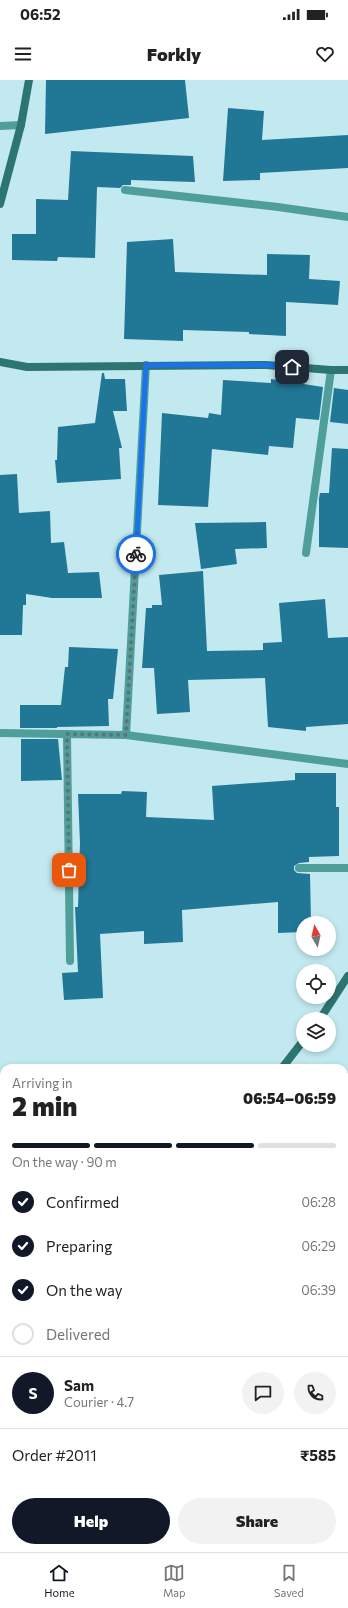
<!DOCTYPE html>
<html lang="en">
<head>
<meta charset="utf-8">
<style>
  :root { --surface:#fff; --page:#f2f2f2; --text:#222; --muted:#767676; --line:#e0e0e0; --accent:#111827 }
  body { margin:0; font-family:Commissioner,sans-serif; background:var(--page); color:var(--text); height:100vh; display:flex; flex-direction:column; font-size:15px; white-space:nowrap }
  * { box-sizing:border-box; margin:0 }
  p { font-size:13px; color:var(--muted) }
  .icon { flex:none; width:22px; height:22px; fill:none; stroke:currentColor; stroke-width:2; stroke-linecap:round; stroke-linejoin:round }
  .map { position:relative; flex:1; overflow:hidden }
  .drawer { position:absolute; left:0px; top:984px; width:348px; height:488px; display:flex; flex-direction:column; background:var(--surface); border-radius:12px 12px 0 0; box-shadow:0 2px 6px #0003 }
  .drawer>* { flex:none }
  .needle { width:26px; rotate:352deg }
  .controls { position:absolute; left:296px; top:836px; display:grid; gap:8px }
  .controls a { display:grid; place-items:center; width:40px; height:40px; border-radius:50%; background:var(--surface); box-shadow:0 2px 6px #0003; font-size:20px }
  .pin { position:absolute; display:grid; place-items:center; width:34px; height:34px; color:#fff; margin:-17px; border-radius:8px; box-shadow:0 2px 6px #0006 }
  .courier { position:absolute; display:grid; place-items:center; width:40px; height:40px; margin:-20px; border:3px solid #1a73e8; border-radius:50%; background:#fff; color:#222; box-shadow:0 1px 5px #0007 }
  .overview em { font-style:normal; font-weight:800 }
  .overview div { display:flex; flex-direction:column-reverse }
  .overview { display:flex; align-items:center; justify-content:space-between; height:68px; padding:0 12px }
  h1 { font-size:26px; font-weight:800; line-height:30px }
  .bar { display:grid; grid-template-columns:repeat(4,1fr); gap:6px 4px; align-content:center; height:48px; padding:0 12px }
  .bar i { height:5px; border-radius:3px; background:var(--line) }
  .bar .selected { background:var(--accent) }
  .bar p { grid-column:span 4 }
  .line { display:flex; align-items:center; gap:10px; padding:0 12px; border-top:1px solid var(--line) }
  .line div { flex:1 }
  .round { display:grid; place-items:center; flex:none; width:42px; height:42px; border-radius:21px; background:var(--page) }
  ol { padding:0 12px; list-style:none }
  li { display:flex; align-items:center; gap:12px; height:44px }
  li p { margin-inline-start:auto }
  li .icon { padding:4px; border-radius:50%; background:var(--accent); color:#fff; stroke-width:4 }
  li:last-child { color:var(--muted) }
  li i { width:22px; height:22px; border:2px solid var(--line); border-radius:50% }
  .action { display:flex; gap:8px; margin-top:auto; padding:8px 12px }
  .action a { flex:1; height:46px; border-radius:24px; background:var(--accent); color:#fff; font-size:16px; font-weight:800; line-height:46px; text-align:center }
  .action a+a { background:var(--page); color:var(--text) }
  .status { display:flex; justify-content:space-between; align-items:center; height:28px; padding:0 20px; background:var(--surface); direction:ltr }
  .status svg { height:11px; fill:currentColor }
  header { display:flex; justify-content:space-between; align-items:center; height:52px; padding:0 12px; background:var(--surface); font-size:18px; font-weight:800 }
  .tabs { display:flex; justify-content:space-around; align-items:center; height:56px; border-top:1px solid var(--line); background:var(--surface); font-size:11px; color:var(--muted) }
  .tabs a { display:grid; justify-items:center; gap:2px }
  .tabs .selected { color:var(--accent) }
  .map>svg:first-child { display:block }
  .building { fill:#217796 }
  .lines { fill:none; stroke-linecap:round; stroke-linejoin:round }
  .street { stroke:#4f9e9a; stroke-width:8 }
  .secondary { stroke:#2d7572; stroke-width:8 }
  .done { stroke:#5c7378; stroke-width:4; stroke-dasharray:0 7.2 }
  .route { stroke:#1a73e8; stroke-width:5 }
</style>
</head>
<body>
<div class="status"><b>06:52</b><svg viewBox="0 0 49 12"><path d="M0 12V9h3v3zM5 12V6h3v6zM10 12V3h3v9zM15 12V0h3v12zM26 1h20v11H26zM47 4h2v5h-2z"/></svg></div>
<header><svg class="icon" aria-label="menu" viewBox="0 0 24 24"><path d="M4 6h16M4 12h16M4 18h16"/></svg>Forkly<svg class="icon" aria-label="heart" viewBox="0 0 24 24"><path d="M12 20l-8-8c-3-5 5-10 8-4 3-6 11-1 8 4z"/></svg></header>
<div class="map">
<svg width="348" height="1472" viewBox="0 0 348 1472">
  <rect width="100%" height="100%" fill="#c3e9f0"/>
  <g class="building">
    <path d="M46,0h139l4,38 -144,16z"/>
    <path d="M228,28l36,3 -2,29 86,-5v33l-88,5v7l-37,1z"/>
    <path d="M71,71l122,5 2,26 -64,-2v5h-8l-3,3 -23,-1 -2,71 -37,-1 -1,4 -45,-1v-26h24v-35l32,1z"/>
    <path d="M173,159l2,33 92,3v-21l43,1 -1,24 31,2 -2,24 -52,-3v34l-37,-2v-2l-66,-2v11l-59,-2 3,-97z"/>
    <path d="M102,293h2l1,6h20l2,32h-14l9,37h-3l2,31 -64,4 -2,-23h2l1,-33 37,-4z"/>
    <path d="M271,299l52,8 -4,33 -23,-2 -3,30 -24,-2 -1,9 -56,-6 -4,58 -50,-2 4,-92 46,5 1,-5 12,2 2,-35 48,3z"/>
    <path d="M334,308l14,2v34l-18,-2z"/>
    <path d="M332,368l16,1v99l-29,-1v-49l1,-5h9z"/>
    <path d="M17,394l2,39 31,-2 1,32 13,-1 4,31 31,-1 3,26h-50l-26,-4v11h-3l-1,30h-22v-160z"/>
    <path d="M266,442l1,26 -32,1 2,15 -36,5 -6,-46z"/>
    <path d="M203,491l4,80 56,-1v-7l19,-1 -3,-39 46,-4 3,39 20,-1v87l-42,3v4l-38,-4 -3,-49 -77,2 2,32 -33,2 -3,-46h-12l4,-60h6v-3h10l-3,-30z"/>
    <path d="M69,567l49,2 -5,50h-5l1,27 -52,1v1h-37v-23h41l4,-38h3z"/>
    <path d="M21,659h37l4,41 -41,1z"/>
    <path d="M295,693h41v34h3v49l-30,1v5l-10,1 -5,3v4l3,3 13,1 1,49h-8v9l-25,1v-31l-96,8 1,32 -39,2v-13l-44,3 3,64 -39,2 -2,-27 16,-1 -3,-65h3l2,-64 -2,-49h43l1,-3 25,1 -1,25 68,3 -2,-34 83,-6z"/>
  </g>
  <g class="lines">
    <g class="street">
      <path d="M0,46l21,-1"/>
      <path d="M125,110l153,17 70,10"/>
      <path d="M306,473l25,-183"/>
      <path d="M0,653l126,2 222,29"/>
      <path d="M67,655l3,226"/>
      <path d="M126,655l20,-370"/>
      <path d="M299,788h49"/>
      <path d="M71,1468v4"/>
      <path d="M181,1472v-4"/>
    </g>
    <g class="secondary">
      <path d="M0,124l21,-79 8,-45"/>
      <path d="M0,282l27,5 239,-2 65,5h17"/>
      <path d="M320,939l28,-43"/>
      <path d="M282,988l21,-27"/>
      <path d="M0,1201l4,-2"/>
    </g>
  </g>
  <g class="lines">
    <path class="done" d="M69,790l-2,-136 59,1 10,-181"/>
    <path class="route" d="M136,474l10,-189h120l26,2"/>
  </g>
</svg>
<div class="controls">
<a><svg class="needle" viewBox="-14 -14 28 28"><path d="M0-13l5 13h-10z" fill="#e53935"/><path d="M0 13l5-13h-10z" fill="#767676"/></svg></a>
<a><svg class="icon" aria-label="locate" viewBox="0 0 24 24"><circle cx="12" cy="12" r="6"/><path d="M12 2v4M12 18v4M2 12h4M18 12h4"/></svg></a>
<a><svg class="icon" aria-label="layers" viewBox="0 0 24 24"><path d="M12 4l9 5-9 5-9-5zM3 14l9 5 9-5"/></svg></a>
</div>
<div class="pin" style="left:69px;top:790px;background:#ea580c"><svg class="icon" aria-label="bag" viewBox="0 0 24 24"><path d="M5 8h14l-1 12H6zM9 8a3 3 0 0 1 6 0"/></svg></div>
<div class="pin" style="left:292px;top:287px;background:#1f2937"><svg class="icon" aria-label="home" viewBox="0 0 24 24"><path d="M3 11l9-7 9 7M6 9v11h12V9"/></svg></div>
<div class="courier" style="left:136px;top:474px"><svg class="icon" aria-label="bike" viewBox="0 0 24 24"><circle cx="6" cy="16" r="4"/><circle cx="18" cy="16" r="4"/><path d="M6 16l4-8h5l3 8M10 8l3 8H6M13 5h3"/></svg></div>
<section class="drawer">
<div class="overview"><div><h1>2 min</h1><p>Arriving in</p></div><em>06:54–06:59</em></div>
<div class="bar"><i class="selected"></i><i class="selected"></i><i class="selected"></i><i></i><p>On the way · 90 m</p></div>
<ol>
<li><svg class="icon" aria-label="check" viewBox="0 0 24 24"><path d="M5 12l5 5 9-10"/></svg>Confirmed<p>06:28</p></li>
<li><svg class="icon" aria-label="check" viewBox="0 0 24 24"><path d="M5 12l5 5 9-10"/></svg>Preparing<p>06:29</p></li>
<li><svg class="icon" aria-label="check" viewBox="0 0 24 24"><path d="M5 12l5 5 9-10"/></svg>On the way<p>06:39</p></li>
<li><i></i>Delivered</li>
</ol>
<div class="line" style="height:72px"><b class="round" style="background:var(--accent);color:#fff">S</b><div><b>Sam</b><p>Courier · 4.7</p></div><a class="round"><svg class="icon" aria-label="chat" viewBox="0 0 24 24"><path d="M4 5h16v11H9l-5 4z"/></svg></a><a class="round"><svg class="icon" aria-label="phone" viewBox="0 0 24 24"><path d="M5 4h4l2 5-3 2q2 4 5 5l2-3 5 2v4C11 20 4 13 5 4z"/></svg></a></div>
<div class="line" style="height:52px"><div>Order #2011</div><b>₹585</b></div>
<div class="action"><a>Help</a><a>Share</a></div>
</section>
</div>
<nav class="tabs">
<a class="selected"><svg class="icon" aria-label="home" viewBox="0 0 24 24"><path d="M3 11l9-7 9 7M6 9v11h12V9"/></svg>Home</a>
<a><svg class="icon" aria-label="map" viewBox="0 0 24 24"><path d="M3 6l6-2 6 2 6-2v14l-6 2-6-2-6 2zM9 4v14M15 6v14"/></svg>Map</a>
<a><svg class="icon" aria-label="saved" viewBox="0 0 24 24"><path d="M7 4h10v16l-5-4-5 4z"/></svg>Saved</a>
</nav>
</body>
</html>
